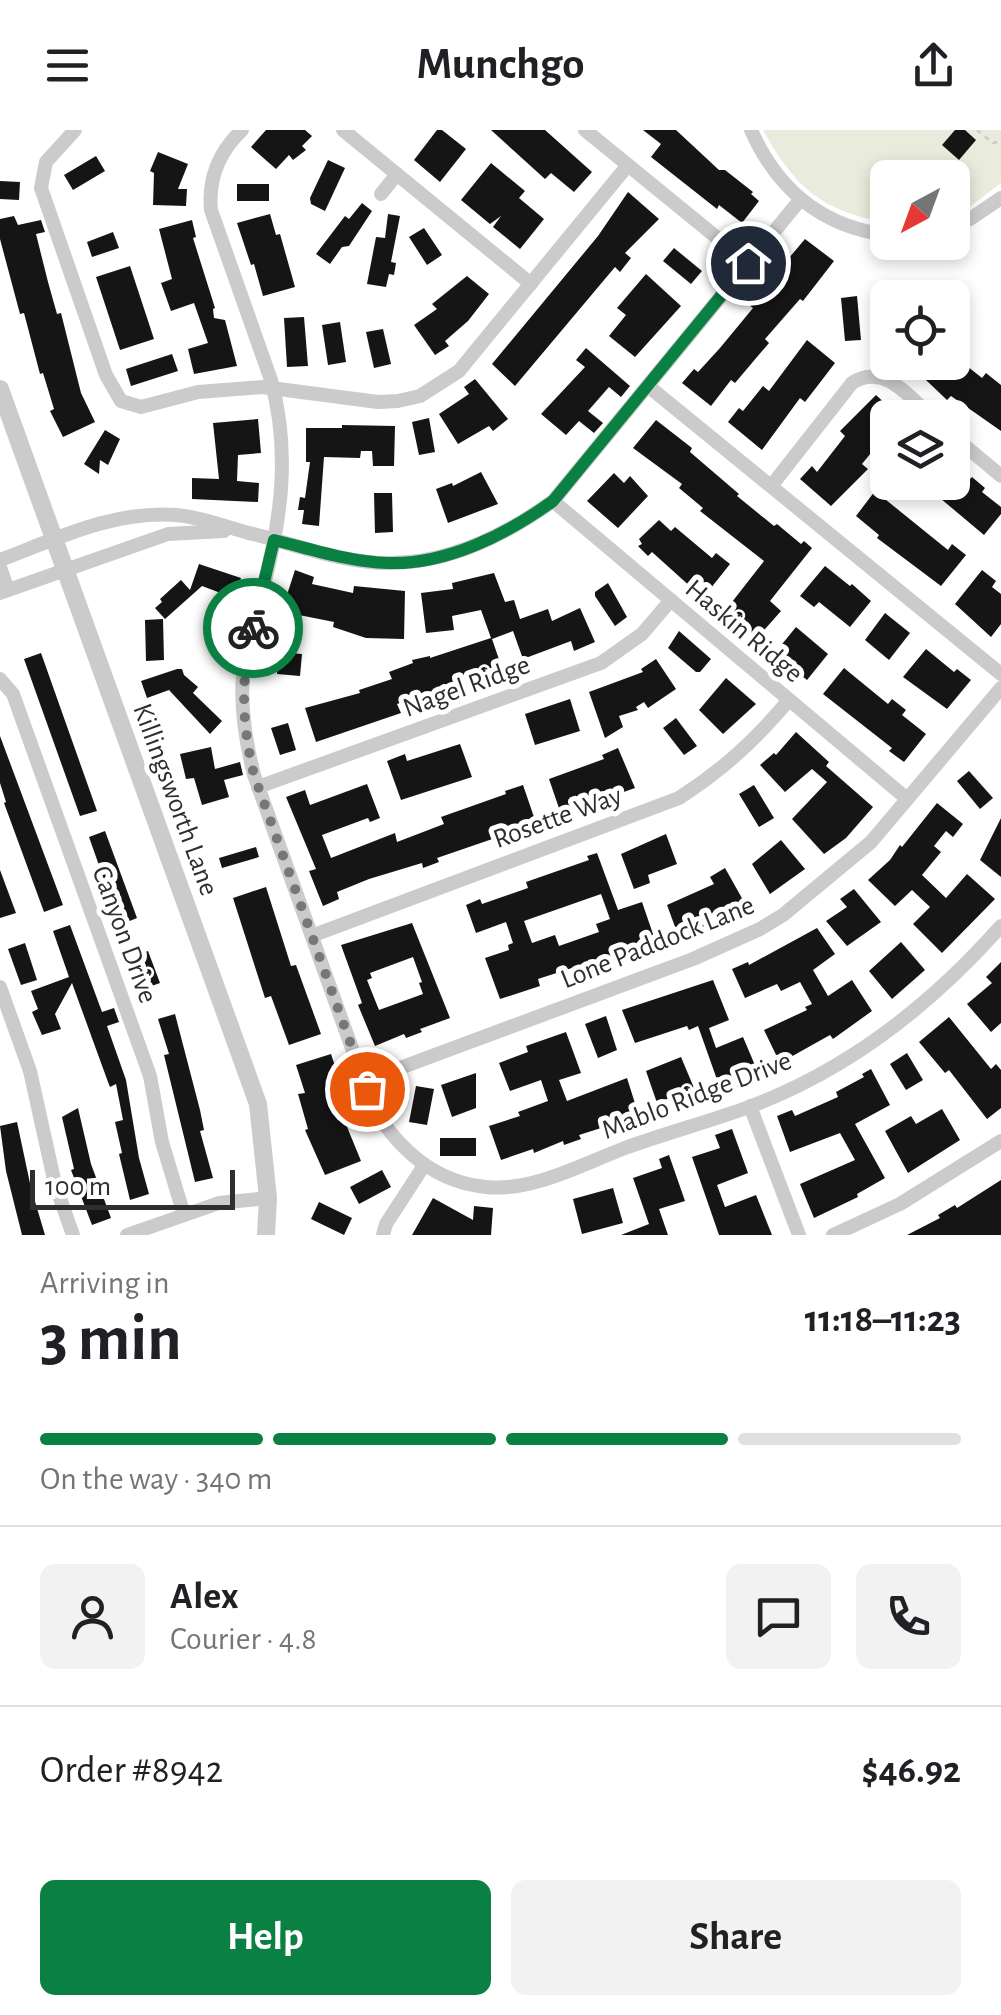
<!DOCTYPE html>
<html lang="en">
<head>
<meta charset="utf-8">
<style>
  :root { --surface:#fff; --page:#f2f2f2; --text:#202124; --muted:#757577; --line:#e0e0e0; --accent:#0b8043 }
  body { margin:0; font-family:"Alegreya Sans",sans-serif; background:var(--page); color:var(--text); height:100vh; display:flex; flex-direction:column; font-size:38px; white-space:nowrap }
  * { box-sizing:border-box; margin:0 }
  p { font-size:32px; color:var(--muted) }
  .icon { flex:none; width:55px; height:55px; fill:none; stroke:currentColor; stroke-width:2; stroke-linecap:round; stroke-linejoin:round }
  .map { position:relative; height:1105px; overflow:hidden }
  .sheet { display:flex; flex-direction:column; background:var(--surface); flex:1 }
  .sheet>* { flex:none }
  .needle { width:65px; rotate:221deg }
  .controls { position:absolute; left:870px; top:30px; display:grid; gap:20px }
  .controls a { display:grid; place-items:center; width:100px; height:100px; border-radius:15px; background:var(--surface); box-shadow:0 5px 15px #0003; font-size:50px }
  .scale { position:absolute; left:30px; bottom:25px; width:205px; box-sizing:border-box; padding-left:10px; border:5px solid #2e2e2e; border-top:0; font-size:28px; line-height:35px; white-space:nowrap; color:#2e2e2e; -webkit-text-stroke:8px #fff; paint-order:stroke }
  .pin { position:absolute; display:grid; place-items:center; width:85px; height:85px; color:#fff; margin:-42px; border:5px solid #fff; border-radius:50%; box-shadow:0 2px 10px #0007 }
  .courier { position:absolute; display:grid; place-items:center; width:100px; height:100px; margin:-50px; border:8px solid #0b8043; border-radius:50%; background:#fff; color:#222; box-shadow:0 2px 12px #0007 }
  .summary em { font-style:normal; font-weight:700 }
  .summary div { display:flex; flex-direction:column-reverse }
  .summary { display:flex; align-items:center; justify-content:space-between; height:170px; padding:0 40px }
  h1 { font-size:65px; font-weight:700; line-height:75px }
  .bar { display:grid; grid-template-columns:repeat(4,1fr); gap:15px 10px; align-content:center; height:120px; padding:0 40px }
  .bar i { height:12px; border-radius:8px; background:var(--line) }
  .bar .selected { background:var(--accent) }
  .bar p { grid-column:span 4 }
  .line { display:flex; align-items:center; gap:25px; padding:0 40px; border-top:2px solid var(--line) }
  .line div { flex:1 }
  .round { display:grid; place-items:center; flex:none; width:105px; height:105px; border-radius:15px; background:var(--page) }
  .cta { display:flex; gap:20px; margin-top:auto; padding:20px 40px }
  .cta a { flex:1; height:115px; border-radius:15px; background:var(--accent); color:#fff; font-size:40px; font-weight:700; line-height:115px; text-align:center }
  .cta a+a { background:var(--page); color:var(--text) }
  header { display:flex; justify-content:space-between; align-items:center; height:130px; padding:0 40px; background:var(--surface); font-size:45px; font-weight:700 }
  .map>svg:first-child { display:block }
  .green { fill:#e9ecdc }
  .building { fill:#151515; fill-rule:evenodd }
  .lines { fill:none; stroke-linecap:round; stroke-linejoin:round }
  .path { stroke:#cbcbcb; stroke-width:2.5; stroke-dasharray:5 5; stroke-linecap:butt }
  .minor { stroke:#cbcbcb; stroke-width:14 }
  .tertiary { stroke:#cbcbcb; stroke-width:18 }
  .done { stroke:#777; stroke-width:10; stroke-dasharray:0 18 }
  .route { stroke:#0b8043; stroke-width:12 }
  .labels { text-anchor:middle; stroke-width:10; stroke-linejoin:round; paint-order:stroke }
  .street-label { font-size:28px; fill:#2e2e2e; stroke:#fff }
</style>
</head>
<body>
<header><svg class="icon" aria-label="menu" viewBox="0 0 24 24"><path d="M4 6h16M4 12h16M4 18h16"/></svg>Munchgo<svg class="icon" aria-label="share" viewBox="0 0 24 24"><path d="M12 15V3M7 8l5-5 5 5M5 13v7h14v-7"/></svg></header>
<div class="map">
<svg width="1001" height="1105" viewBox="0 0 1001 1105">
  <rect width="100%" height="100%" fill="#fff"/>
  <path class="green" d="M763,0h238v53l-30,23 -18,7 -1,-35h-64l-1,45c-66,-13 -91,-34 -124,-93z"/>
  <g class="building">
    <path d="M266,0h39l7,6 -10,10 4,4 -13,10 -4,-5 -13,14 -25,-22z"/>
    <path d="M437,0h5l24,19 -26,33 -26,-22z"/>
    <path d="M491,0h54l47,42 -18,20 -23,-19 -6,6z"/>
    <path d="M643,0h33l43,40h6l28,22 -2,2 8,7 -17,22 -23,-18 -2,4 -66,-52 10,-13z"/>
    <path d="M955,0h10l11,10 -17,20 -17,-15z"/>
    <path d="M158,22l30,12 -10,25h9l-1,17 -33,-1 1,-32 -4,-2z"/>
    <path d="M96,26l9,15 -32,19 -9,-15z"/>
    <path d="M328,30l17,8 -20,43 -14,-7 -1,-6z"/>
    <path d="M491,33l34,28 -6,7 25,21 -24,30 -27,-22 8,-11 -11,8 -29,-24z"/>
    <path d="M0,51l20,1 -1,18 -19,-1z"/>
    <rect x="237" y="54" width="32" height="17"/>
    <path d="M628,62l31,27 -34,34 6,5 -11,14 -5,-5 -100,119 -23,-22 106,-128z"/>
    <path d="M362,73l10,8 -23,35 -7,1 -12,17 -14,-10 29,-38 4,3z"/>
    <path d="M270,84l6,21 4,-1 15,53 -32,9 -9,-32 -3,1 -14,-42z"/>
    <path d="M388,84l12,2 -9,46 5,1 -2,12 -5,-1 -3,13 -19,-3 9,-47 9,1z"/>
    <path d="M14,86l4,9 23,-5 4,12 -9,2 12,48 9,32 4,-1 20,80 14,29 -32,15 -13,-26 4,-2 -11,-36 -3,1 -16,-61 -4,1 -20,-75v-20z"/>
    <path d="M192,90l4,17 -3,1 22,70 -2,1 1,9 11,2 12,46 -43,8 -6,-25 20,-6 -14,-40 -23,8 -10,-28 11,-4 -13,-50z"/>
    <path d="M424,98l18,27 -15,10 -18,-28z"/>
    <path d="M113,102l6,16 -27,9 -5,-15z"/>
    <path d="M805,109l29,22 -31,40 -3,-2 -35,40 4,4 -12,14 -22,26 -4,-3 -20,26 -29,-23 12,-14 4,3 22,-24 33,-40 -8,-6 12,-14 4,3z"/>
    <path d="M674,118l28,23 -11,13 -28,-23z"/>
    <path d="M130,136l24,73 -34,11 -24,-73z"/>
    <path d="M646,144l35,32 -46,51 -26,-21 17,-21 -9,-7z"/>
    <path d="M467,146l22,18 -21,27 -23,20 4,5 -14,9 -21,-30 23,-16 -5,-5z"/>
    <path d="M857,166l4,44 -16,1 -4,-43z"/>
    <path d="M304,187l4,49 -21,1 -3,-49z"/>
    <path d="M340,192l6,40 -18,3 -6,-40z"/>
    <path d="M383,199l8,35 -17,4 -8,-36z"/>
    <path d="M807,210l28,23 -30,39 -5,-4 -38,52 -34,-28 11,-14 4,3 20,-25 6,5z"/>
    <path d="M586,218l44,38 -9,11 -12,-10 -21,24 15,12 -9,10 -15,-12 -13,14 -25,-21 44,-47 -9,-7z"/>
    <path d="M172,224l6,17 -47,15 -5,-17z"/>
    <path d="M957,228l25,20 4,-5 15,12v46l-50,-35 -4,4 -40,-38h47z"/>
    <path d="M475,249l33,40 -15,12 -4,-5 -31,18 -19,-30 30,-20 -5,-7z"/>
    <path d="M876,265l25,23h-13v14l-26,32 6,5 -37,37 -31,-27 12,-13 5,6 28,-36 -5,-5z"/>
    <path d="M429,288l6,34 -16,3 -7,-33z"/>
    <path d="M258,289l3,34 -23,2 -1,26 22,2 -1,19 -66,-3v-21l27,1 -6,-56z"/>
    <path d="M656,290l36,28 -2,4 49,42 -2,2 37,30 3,-2 24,20 3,-3 8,7 -42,53 11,10 -24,27 -32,-27 39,-50 -64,-50 3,-3 -24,-20 3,-4 -49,-36z"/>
    <path d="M342,295l53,1 -1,40h-21l-1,-15h-11l-1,7 -36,-1 -5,69 -17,-2 2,-14h-6l2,-13 5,1 5,-36h-4v-34h36z"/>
    <path d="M105,300l15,9 -12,26 -8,-5 -1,14 -15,-10z"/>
    <path d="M481,342l17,32 -50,19 -12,-34 16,-6 1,3z"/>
    <path d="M614,343l10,10 6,-7 18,20 -30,32 -31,-27z"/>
    <path d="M972,347l13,11 -3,4 19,15v7l-17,21 -50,-42 -6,7 -14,-11 4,-7h49z"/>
    <path d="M875,361l73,59 4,-6 14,11 -25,31 -64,-48 2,-3 -23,-19z"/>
    <path d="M374,363h18l1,39 -18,1z"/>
    <path d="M659,390l12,11 4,-4 37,31 4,-5 14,11 -27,34 -51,-46 -4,4 -10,-10 4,-2 -3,-5z"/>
    <path d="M199,434l42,14 -7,20 -32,-12 -37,33 -10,-11 7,-6 -2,-3 21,-19 9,10z"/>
    <path d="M825,436l25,20 2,-2 19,17 -21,26 -31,-25 -5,5 -14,-11z"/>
    <path d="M295,440l19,7 -2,7 41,9 1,-7 51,5 -1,48 -38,-1 -33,-11 1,-5 -35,-7 -3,9 -18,-6 2,-6 -5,-2 3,-11 7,2z"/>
    <path d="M982,440l14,11 -4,6 9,7v30l-10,13 -36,-33z"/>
    <path d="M494,443l11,29 9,-2 6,19 28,-10 4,12 28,-13 15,34 -21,9 -3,-10 -48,18 -10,-28 -21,8 11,32 -62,22 2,5 -10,3 -3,-9 -33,12 4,9 -85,29 -11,-34 55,-15 -1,-3 33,-11 -3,-7 24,-9 -1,-3 18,-4v2l61,-20 -10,-28 -29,6 2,14 -28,3 -5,-40 32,-4 -1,-6z"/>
    <path d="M608,453l19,34 -12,9 -20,-30v-4z"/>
    <path d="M885,483l25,20 -21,27 -24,-20z"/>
    <path d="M163,489l1,41 -18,1 -1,-41z"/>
    <path d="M796,497l32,27 -21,26 -33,-26z"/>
    <path d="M679,501l32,28 -11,13h-4l-28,-24z"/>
    <path d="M926,519l28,23 3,-3 14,11 -24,29 -44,-32z"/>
    <path d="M279,522l23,2 -2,22 -23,-2z"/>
    <path d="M41,523l56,158 -17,5 -56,-157z"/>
    <path d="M656,529l20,30 -28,19 -4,-6 -8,5 2,3 -19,6 4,11 -18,11 -16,-46 54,-20 -2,-3z"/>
    <path d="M844,538l44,36 4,-5 14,11 -4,5 24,19 -22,28 -15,-11 3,-3 -69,-54z"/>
    <path d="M177,539h5l2,6 14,12 -5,6 29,28 -12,13 -41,-44 -22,8 -6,-17z"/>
    <path d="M726,548l30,26 -33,30 -24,-24z"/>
    <path d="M570,569l10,32 -45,14 -10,-31z"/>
    <path d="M676,588l21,28 -13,9 -21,-27z"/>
    <path d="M288,593l8,27 -16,5 -9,-27z"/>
    <path d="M796,602l33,30 -3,4 47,41 -27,31 -22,16 -32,-35 35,-37 -15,-13 -27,23 -25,-27 14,-12 2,2z"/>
    <path d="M0,606l63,169 -19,7 -40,-109 2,-1 -6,-19z"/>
    <path d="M460,614l12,33 -71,23 -14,-39 18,-7 2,7z"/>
    <path d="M211,617l4,22 25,-7 3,13 -19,5 5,17 -27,8 -8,-27 -8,1 -6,-25z"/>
    <path d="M618,618l17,40 -74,26 -12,-35 55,-20 -2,-4z"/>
    <path d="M969,641l24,27 -13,11 -23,-28z"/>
    <path d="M367,654l13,34 -10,4 -2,-4 -46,17 9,23 64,-25 2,9 47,-18 -3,-7 65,-23 -1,-3 18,-6 12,35 -33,11 2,4 -67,23 2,4 -16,6 -1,-5 -53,16 -32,13 2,7 -16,7 -14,-35 7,-2 -30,-72 19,-7 5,15z"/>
    <path d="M754,655l20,33 -15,9 -20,-33z"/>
    <path d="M937,673l26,21 -10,13 -7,-6 -12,15 7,6 -19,23 24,23 21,-24 28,25 -53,54 -29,-29 17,-17 -18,-17 -17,16 -27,-26 22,-20 10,-15 2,2z"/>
    <path d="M1001,688v59l-21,-17z"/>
    <path d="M105,701l32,87 -17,7 -31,-88z"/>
    <path d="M666,704l11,30 -29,11 2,8 -16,6 -13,-35z"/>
    <path d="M781,710l24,29 -35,25 -18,-30z"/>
    <path d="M256,717l3,10 -37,11 -3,-10z"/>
    <path d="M597,723l21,57 24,-8 12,35 -58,25 1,5 -16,6 -3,-7 -40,13 2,7 -40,13 -15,-41 24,-8 -1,-5 5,-2 -7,-21 -30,11 -10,-28 14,-6 2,5 46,-16 -2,-6 63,-22 -2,-4zM601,764l9,25 -14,5 3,8 -40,14 -4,-11 -23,8 -8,-22z"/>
    <path d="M725,738l18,32 -28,16 3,6 -40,13 -11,-30 47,-21 -4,-7z"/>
    <path d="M0,740l16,43 -16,5z"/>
    <path d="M266,757l25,79 5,-1 25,69 -32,11 -18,-49 -6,2 -32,-100z"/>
    <path d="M854,759l27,33 -34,24 -21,-25 21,-14 -7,-8z"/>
    <path d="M412,793l38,95 -30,11 2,3 -16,6 -2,-4 -29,12 -17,-41 4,-2 -21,-58zM413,827l9,25 -3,1 4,11 -44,16 -12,-30 5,-2 -2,-5z"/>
    <path d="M70,795l32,87 12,-4 5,14 -12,4 19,54 13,78 10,36 -19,6 -11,-46 3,-1 -7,-31 8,-2 -7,-36 -6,3 -2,-5 -36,-99 -17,31 6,15 -19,6 -10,-23 6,-3 -7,-18 38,-14 -16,-46z"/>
    <path d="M817,798l18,26 -22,16 15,26 24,-16 20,31 -39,28 -3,-4 -50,28 -16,-33 43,-20 -2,-3 7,-3 -12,-22 -19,9 -4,-7 -32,14 -13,-29 16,-7 1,3z"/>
    <path d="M901,812l24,28 -33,29 -23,-28z"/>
    <path d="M25,813l12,37 -16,5 -13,-36z"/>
    <path d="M148,821l12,32 -17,6 -12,-32z"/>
    <path d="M1001,832v61l-10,9 -24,-28 25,-21 -6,-6z"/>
    <path d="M713,850l16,40 -20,8 7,20 27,-11 14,33 -37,18 -22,-62 -9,4 -2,-4 -52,17 -13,-33z"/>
    <path d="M175,884l25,96 4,20 -4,1 13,47 -18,4 -31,-127 5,-1 -11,-35z"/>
    <path d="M606,886l11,34 -19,8 -13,-34z"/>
    <path d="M949,887l42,52 5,-5 5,6v38l-14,11 -38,-49 -4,3 -26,-31z"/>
    <path d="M566,902l15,41 -22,7 8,21 60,-23 12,38 -60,19 2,4 -17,6 -1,-4 -29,12 -1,-4 -32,11 -12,-34 31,-10 -2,-4 30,-11 -7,-21 -31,11 -11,-28 29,-11 -2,-6z"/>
    <path d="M907,923l16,27 -17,10 -16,-26z"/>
    <path d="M331,924l6,18 -9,3 12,43 3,-1 18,44 -36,14 -20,-45 3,-1 -10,-35 7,-1 -9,-28z"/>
    <path d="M681,927l13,31 -37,15 -11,-32z"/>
    <path d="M871,939l19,36 -35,19 30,54 -28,16 1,3 -44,21 -14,-34 55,-24 -15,-27 -50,19 -13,-36 15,-6 3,6 43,-19 -2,-5 28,-15 -2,-3z"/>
    <path d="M476,943v35l-24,9 -11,-32z"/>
    <path d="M416,956l18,3 -7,36 -18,-3z"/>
    <path d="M78,978l13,56 20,54 -19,7 -21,-55 3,-1 -12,-52z"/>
    <path d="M942,979l18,31 -52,33 -23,-42 26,-15 5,8z"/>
    <path d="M17,992l14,66 14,47h-23l-16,-64 -6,-45z"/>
    <path d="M732,999l16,44 -31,12 8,22 31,-12 16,40h-53l-27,-78 28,-9 -5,-13z"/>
    <rect x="440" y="1008" width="36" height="18"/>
    <path d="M669,1025l16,46 -26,8 9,26h-47l28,-11 -16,-46 29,-10 -3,-9z"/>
    <path d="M382,1040l9,17 -32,17 -9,-17z"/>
    <path d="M1001,1050v55h-94l33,-17 -2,-3 17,-10 2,3z"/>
    <path d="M613,1058l10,35 -41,11 -9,-35z"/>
    <path d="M433,1068l40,22 1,-14 19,2 -2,27h-79z"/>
    <path d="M319,1072l33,16 -8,17 -33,-16z"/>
  </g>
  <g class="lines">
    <path class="path" d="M977,0l16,13 8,-2"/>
    <g class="minor">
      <path d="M75,0l-29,32 -5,26 65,187 15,26 20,6 57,-15 65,-5 115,15 20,-1 22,-5 39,-25 169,-206"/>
      <path d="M242,0c-23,22 -34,48 -31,80l60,170c20,73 10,141 -9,213 -7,27 -16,55 -19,83 -3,33 3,67 11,99l119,332c26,43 61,75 113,80 46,5 97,-23 139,-39 41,-15 83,-26 124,-41 99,-37 183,-103 252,-181"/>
      <path d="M343,0l188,154"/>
      <path d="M585,0l163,133"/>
      <path d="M751,0c26,59 71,97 137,105"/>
      <path d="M381,64l16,-20"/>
      <path d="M952,96l18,-7 31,-21"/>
      <path d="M648,256l353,288"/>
      <path d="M952,305l49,41"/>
      <path d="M772,355l80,-102c32,-21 57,14 81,35"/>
      <path d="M553,371l353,297"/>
      <path d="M0,430c56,-21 114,-50 176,-45 28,2 54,14 81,20 43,11 90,29 134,28 59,0 116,-29 162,-62l247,-301"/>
      <path d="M0,437l8,23"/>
      <path d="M0,463l168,-59 56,-3"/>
      <path d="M219,518l28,4"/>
      <path d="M0,549l13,15 137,382 12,66 22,73"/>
      <path d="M258,657l343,-124 41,-29 29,-34"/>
      <path d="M314,805l365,-137c45,-29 76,-58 110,-98"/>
      <path d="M0,857l30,84 25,113 18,51"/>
      <path d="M365,951l328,-122 67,-30 23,-14 88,-73 130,-154"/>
      <path d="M750,976l49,129"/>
      <path d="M127,1105l92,-32 49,-5"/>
      <path d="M383,1105l3,-11 37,-57"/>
      <path d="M833,1105l67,-31 101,-63"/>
    </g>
    <path class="tertiary" d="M0,259l258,715 10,94 -2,37"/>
  </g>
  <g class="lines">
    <path class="done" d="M253,498c-13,51 -11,96 1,147l113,314"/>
    <path class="route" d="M253,498l21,-88c37,9 76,22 114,23 59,2 119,-29 165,-62l195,-238"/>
  </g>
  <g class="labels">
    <g class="street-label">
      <text transform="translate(745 500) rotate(40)" y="10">Haskin Ridge</text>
      <text transform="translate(466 555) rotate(-20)" y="10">Nagel Ridge</text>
      <text transform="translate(177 669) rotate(70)" y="10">Killingsworth Lane</text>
      <text transform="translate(557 686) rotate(-20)" y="10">Rosette Way</text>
      <text transform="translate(126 804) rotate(70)" y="10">Canyon Drive</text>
      <text transform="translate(657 811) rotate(-22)" y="10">Lone Paddock Lane</text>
      <text transform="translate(696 964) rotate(-21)" y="10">Mablo Ridge Drive</text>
    </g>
  </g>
</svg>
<div class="controls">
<a><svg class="needle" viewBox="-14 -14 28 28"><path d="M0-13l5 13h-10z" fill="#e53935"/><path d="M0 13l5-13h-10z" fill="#757577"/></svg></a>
<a><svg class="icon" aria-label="locate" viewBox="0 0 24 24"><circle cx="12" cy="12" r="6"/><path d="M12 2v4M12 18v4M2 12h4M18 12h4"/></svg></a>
<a><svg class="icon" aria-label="layers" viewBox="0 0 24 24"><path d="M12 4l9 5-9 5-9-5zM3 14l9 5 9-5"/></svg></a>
</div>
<div class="scale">100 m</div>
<div class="pin" style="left:367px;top:959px;background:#ea580c"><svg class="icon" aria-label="bag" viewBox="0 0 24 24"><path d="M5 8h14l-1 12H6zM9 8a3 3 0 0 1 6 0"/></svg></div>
<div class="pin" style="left:748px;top:133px;background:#1f2937"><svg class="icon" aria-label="home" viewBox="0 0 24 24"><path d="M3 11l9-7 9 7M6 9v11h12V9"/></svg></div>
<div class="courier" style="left:253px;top:498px"><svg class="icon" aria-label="bike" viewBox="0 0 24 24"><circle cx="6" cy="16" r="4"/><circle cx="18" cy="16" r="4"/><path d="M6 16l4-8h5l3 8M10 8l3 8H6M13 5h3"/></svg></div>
</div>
<section class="sheet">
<div class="summary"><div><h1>3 min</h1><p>Arriving in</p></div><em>11:18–11:23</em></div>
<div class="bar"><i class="selected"></i><i class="selected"></i><i class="selected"></i><i></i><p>On the way · 340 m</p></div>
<div class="line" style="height:180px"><a class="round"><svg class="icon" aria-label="person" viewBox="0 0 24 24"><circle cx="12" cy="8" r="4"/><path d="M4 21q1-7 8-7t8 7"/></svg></a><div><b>Alex</b><p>Courier · 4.8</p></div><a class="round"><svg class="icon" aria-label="chat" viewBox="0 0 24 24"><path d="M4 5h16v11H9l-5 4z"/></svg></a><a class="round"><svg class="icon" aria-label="phone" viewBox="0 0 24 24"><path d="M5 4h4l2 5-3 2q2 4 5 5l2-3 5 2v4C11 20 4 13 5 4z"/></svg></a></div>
<div class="line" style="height:130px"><div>Order #8942</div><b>$46.92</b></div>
<div class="cta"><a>Help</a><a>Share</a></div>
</section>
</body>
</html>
